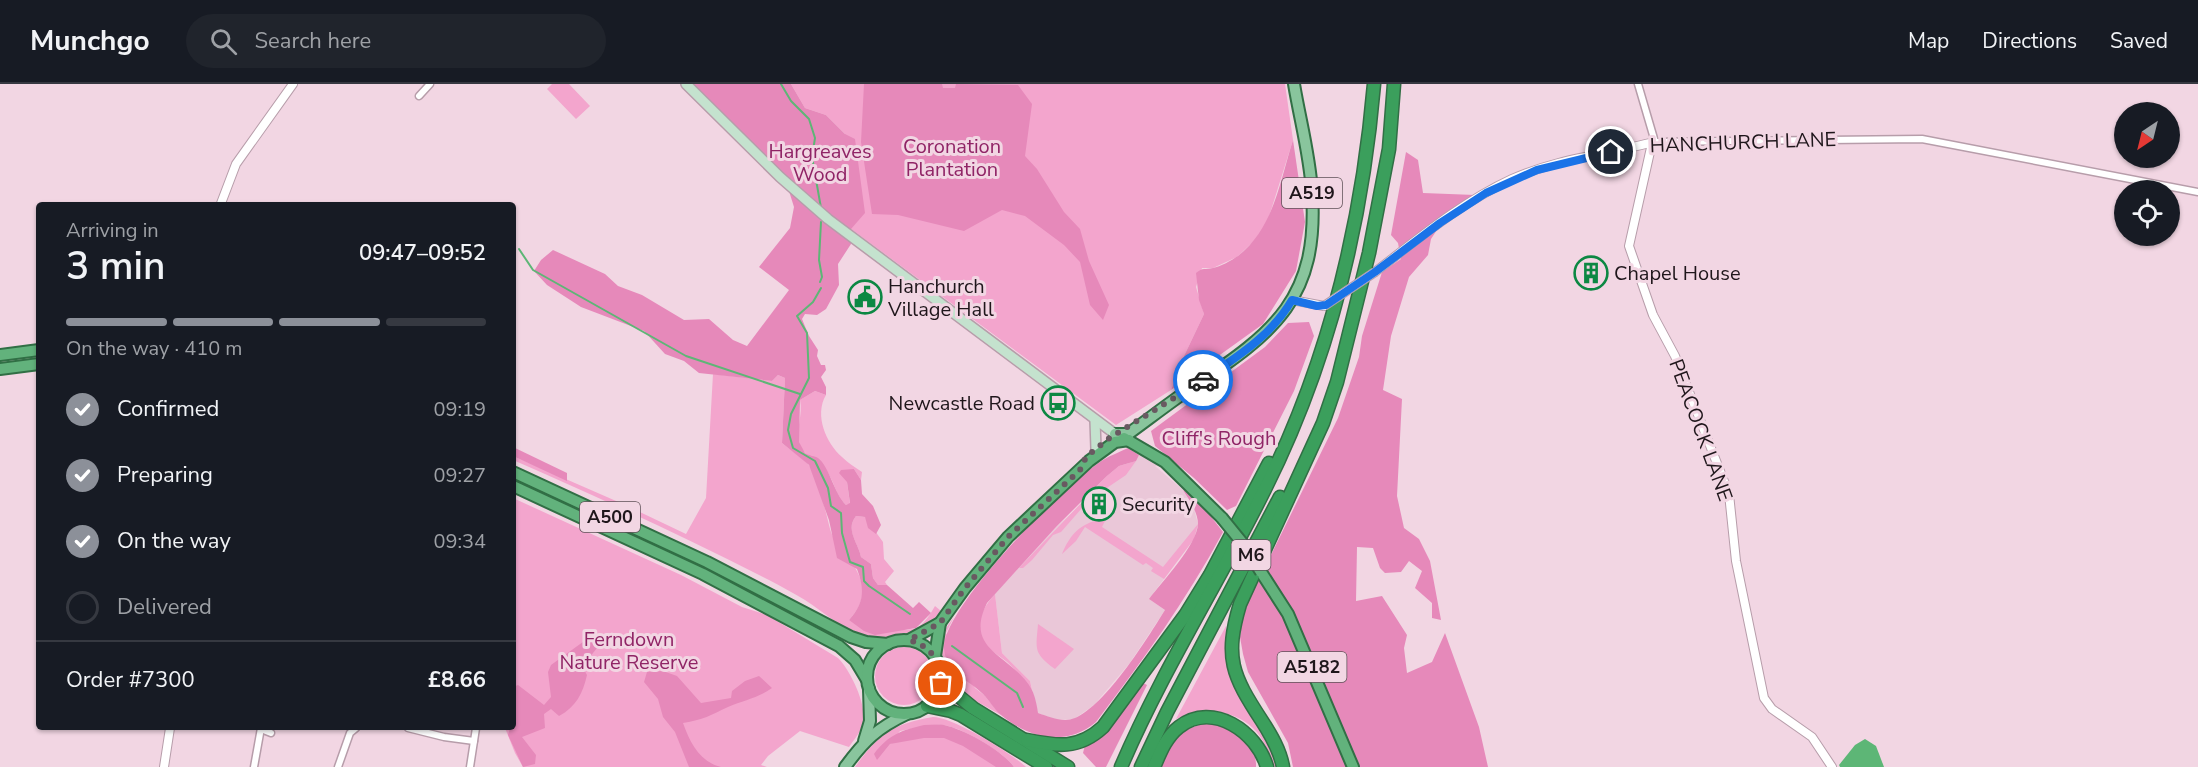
<!DOCTYPE html>
<html lang="en">
<head>
<meta charset="utf-8">
<style>
  :root { --surface:#171b24; --page:#20242c; --text:#f1f3f6; --muted:#9ea1a6; --line:#363941; --accent:#8c9099 }
  body { margin:0; font-family:"Nunito Sans",sans-serif; background:var(--page); color:var(--text); height:100vh; display:flex; flex-direction:column; font-size:22px; white-space:nowrap }
  * { box-sizing:border-box; margin:0 }
  p { font-size:20px; color:var(--muted) }
  .icon { flex:none; width:33px; height:33px; fill:none; stroke:currentColor; stroke-width:2; stroke-linecap:round; stroke-linejoin:round }
  .map { position:relative; flex:1; overflow:hidden }
  .panel { position:absolute; left:36px; top:118px; width:480px; height:528px; display:flex; flex-direction:column; background:var(--surface); border-radius:6px; box-shadow:0 2px 4px #0004 }
  .panel>* { flex:none }
  .needle { width:39px; rotate:215deg }
  .buttons { position:absolute; left:2114px; top:18px; display:grid; gap:12px }
  .buttons a { display:grid; place-items:center; width:66px; height:66px; border-radius:50%; background:var(--surface); box-shadow:0 2px 4px #0004; font-size:30px }
  .pin { position:absolute; display:grid; place-items:center; width:51px; height:51px; color:#fff; margin:-26px; border:3px solid #fff; border-radius:50%; box-shadow:0 2px 6px #0007 }
  .courier { position:absolute; display:grid; place-items:center; width:60px; height:60px; margin:-30px; border:4px solid #1a73e8; border-radius:50%; background:#fff; color:#222; box-shadow:0 2px 8px #0007 }
  .headline em { font-style:normal; font-weight:600 }
  .headline div { display:flex; flex-direction:column-reverse }
  .headline { display:flex; align-items:center; justify-content:space-between; height:102px; padding:0 30px }
  h1 { font-size:39px; font-weight:600; line-height:45px }
  .bar { display:grid; grid-template-columns:repeat(4,1fr); gap:9px 6px; align-content:center; height:72px; padding:0 30px }
  .bar i { height:8px; border-radius:4px; background:var(--line) }
  .bar .active { background:var(--accent) }
  .bar p { grid-column:span 4 }
  .line { display:flex; align-items:center; gap:15px; padding:0 30px; border-top:2px solid var(--line) }
  .line div { flex:1 }
  ol { padding:0 30px; list-style:none }
  li { display:flex; align-items:center; gap:18px; height:66px }
  li p { margin-inline-start:auto }
  li .icon { padding:6px; border-radius:50%; background:var(--accent); color:#fff; stroke-width:4 }
  li:last-child { color:var(--muted) }
  li i { width:33px; height:33px; border:3px solid var(--line); border-radius:50% }
  header { display:flex; align-items:center; gap:36px; box-sizing:border-box; height:84px; padding:0 30px; background:var(--surface); border-bottom:2px solid var(--line) }
  header strong { font-size:28px }
  nav { display:flex; gap:33px; margin-inline-start:auto; font-size:21px }
  .search { width:420px; height:54px; background:var(--page); display:flex; align-items:center; gap:15px; box-sizing:border-box; padding:0 21px; border-radius:33px; color:var(--muted); font-size:22px }
  .map>svg:first-child { display:block }
  .built { fill:#eac7d8 }
  .green { fill:#f3a5cd }
  .forest { fill:#e689ba }
  .water { fill:#5db676 }
  .lines { fill:none; stroke-linecap:round; stroke-linejoin:round }
  .stream { stroke:#5db676; stroke-width:2 }
  .building { fill:#6a174a }
  .minor-casing { stroke:#b79daa; stroke-width:9 }
  .tertiary-casing { stroke:#b79daa; stroke-width:10 }
  .secondary-casing { stroke:#b79daa; stroke-width:12 }
  .primary-casing { stroke:#316f45; stroke-width:14 }
  .trunk-casing { stroke:#316f45; stroke-width:14 }
  .motorway-casing { stroke:#316f45; stroke-width:15 }
  .minor { stroke:#fff; stroke-width:6 }
  .tertiary { stroke:#fff; stroke-width:8 }
  .secondary { stroke:#c4e2ce; stroke-width:9 }
  .primary { stroke:#89c59d; stroke-width:10 }
  .trunk { stroke:#62b27c; stroke-width:10 }
  .motorway { stroke:#3b9f5c; stroke-width:12 }
  .tertiary-bridge-casing { stroke:#b79daa; stroke-width:10; stroke-linecap:butt }
  .trunk-bridge-casing { stroke:#316f45; stroke-width:14; stroke-linecap:butt }
  .tertiary-bridge { stroke:#fff; stroke-width:8 }
  .trunk-bridge { stroke:#62b27c; stroke-width:10 }
  .done { stroke:#695961; stroke-width:6; stroke-dasharray:0 10.8 }
  .route { stroke:#1a73e8; stroke-width:8 }
  .labels { text-anchor:middle; stroke-width:6; stroke-linejoin:round; paint-order:stroke }
  .shield { fill:#f2d6e3; stroke:#5e5057; stroke-width:1.5 }
  .shield-label { font-size:18px; font-weight:bold; fill:#1f161b }
  .street-label { font-size:20px; fill:#1f161b; stroke:#f2d6e3 }
  .park-label { font-size:20px; fill:#902466; stroke:#f2d6e3 }
  .poi-label { font-size:20px; fill:#1f161b; stroke:#f2d6e3; text-anchor:start }
</style>
</head>
<body>
<header>
<strong>Munchgo</strong>
<div class="search"><svg class="icon" aria-label="search" viewBox="0 0 24 24"><circle cx="10" cy="10" r="6"/><path d="M15 15l6 6"/></svg>Search here</div>
<nav><a>Map</a><a>Directions</a><a>Saved</a></nav>
</header>
<div class="map">
<svg width="2198" height="683" viewBox="0 0 2198 683">
  <rect width="100%" height="100%" fill="#f2d6e3"/>
  <path class="built" d="M1137,365l23,16 -5,1 28,24 11,19 4,15 -4,15 -45,60 16,11 -36,54 -35,41 -20,14 -17,1 -19,-7 -8,-32 -28,-28 -7,-59 61,-67 83,-72z"/>
  <g class="green">
    <path d="M552,0h17l21,22 -14,13 -29,-30z"/>
    <path d="M791,0h494l8,56 -26,83 -12,17 -18,17 -24,11h-11l-6,19 8,27 -20,42 -13,34 -55,35 -265,-196 -6,-95 -19,-19 -21,-7z"/>
    <path d="M713,290l59,7 6,-6 7,3 -3,65c8,7 18,13 25,20 12,12 19,53 24,69 2,6 7,11 10,15 19,26 33,45 8,73 16,3 53,14 67,8 8,-3 15,-15 19,-22l6,5c-17,23 -49,31 -78,24 -22,-6 -39,-23 -58,-35 -12,-7 -24,-14 -36,-20 -84,-43 -169,-82 -256,-120v-4l110,48 63,30 20,-36z"/>
    <path d="M815,307l11,4c-12,20 0,48 16,62 6,6 13,10 20,15l-1,8 -7,-11 -7,13 3,22 -4,1c-12,-12 -11,-24 -21,-36 -8,-9 -23,-14 -26,-27 -3,-13 4,-28 1,-42z"/>
    <path d="M1136,377l-10,14 -37,25 -28,32 -8,3 -21,25 -9,8h-4l88,-92 12,-10z"/>
    <path d="M513,414l168,77 61,32 25,8 71,43c12,11 32,52 24,69 -3,7 -9,14 -13,20l-49,-16 -32,25 -7,9 6,2h-244l-8,-14 -10,-25h8z"/>
    <path d="M856,432l9,1 18,25 1,17 10,12 -9,11 2,3h-9l-5,-7 -2,-14 -10,-7c-3,-15 -16,-27 -5,-41z"/>
    <path d="M1101,436l4,1 -3,6 61,40 35,-43 -4,15 -30,40 -13,-8 2,-3 -7,-5 -3,2 -58,-38 -9,14 -14,13c7,-18 19,-32 39,-34z"/>
    <path d="M995,510l7,59 28,28 2,9c-8,-9 -16,-20 -25,-28 -6,-5 -13,-9 -19,-14 -17,-17 -7,-39 7,-54z"/>
    <path d="M954,533l-8,16 29,55 9,7 17,20 -34,-19 -12,-13 -14,-31 2,-20z"/>
    <path d="M1038,540l36,25 -19,20c-22,-16 -19,-20 -17,-45z"/>
    <path d="M1226,542l1,28 43,88 8,25h-6c-8,-50 -53,-66 -96,-48z"/>
    <circle cx="904" cy="592" r="29"/>
    <path d="M933,633c20,0 78,36 93,50h-12c-10,-15 -54,-41 -72,-42 -13,-1 -29,4 -42,6l-22,28 12,-15 15,-7h57l41,30h-148c24,-33 37,-43 78,-50z"/>
  </g>
  <g class="forest">
    <path d="M692,0h99l14,24 21,7 19,19 10,5 10,74 -14,16v15l-13,20 1,21 -13,24 -9,6 -12,-1 -3,5 7,17 9,14 -1,6 4,9h4l1,5 -5,7 5,10v8l-11,-4 -15,9 -1,42 6,11c4,3 10,3 13,5 11,8 16,35 28,47l4,-2 -3,-21 -8,-9 2,-3 13,-1 7,11 1,14 11,12 8,19 -5,9 -8,-6 -3,-11 -9,-1c-11,14 2,26 5,41l10,7 2,14 5,7h9l26,23 6,-6 12,11 -15,15 -41,7 -11,-4 -15,-11c15,-17 16,-30 8,-51l-20,-11 -8,-38 -20,-55 -27,-22 3,-65 -7,-3 -6,6 -73,-8 -15,-12 -19,-7 -21,-23 -63,-24 -34,-22 -13,-14 7,-11 12,-10 52,24 13,12 24,9 42,25 25,-1 24,21 14,6 42,-56 -30,-23 31,-39 4,-21 -10,-32z"/>
    <path d="M864,0h78l1,4h12l1,-4 62,1 14,19 -7,52 12,13 27,43 16,17 9,32 20,44 -6,15 -13,-15 -10,-43 -16,-17 -39,-29 -23,-6 -38,21 -66,-16 -26,-1 -11,-72z"/>
    <path d="M1293,56l12,82 -9,49 -33,53 -92,66 13,-34 20,-42 -5,-14 -3,-27c7,-6 9,-3 17,-5 7,-1 19,-8 25,-12 36,-28 42,-75 55,-116z"/>
    <path d="M1406,68l12,8 5,33 52,2 -31,24 -13,20 -3,16 -19,22 -18,59 -8,54 19,9 -5,97 7,32 15,11 11,22 11,59 -9,-2v-15l-17,-15 7,-17 -13,-10 -8,11 -16,1 -5,-5 -7,-20 -16,-1 -1,54 26,-5 25,39 -3,13 3,25 25,-11 13,-29 34,94 9,40h-195l-5,-24 -40,-71 -5,-18 -3,-17 2,-16 6,-19 90,-184 21,-61 3,-21 20,-64 19,-13 -3,-16 -7,-8z"/>
    <path d="M1309,238l5,14 -20,55 -58,115 -9,4 -33,-32 -39,-32 -4,-15 114,-84 23,-24z"/>
    <path d="M513,363l54,26v8l-54,-25z"/>
    <path d="M1128,364l11,7 -3,6 -17,5 -12,10 -51,51 -69,76c-24,49 25,51 45,87 3,6 5,16 6,23 12,4 25,10 37,5 31,-13 72,-79 90,-108l-16,-11c13,-17 48,-54 49,-75 0,-12 -9,-24 -15,-34l15,10 25,32c-37,69 -80,128 -127,190 -30,25 -66,17 -95,-7 -7,-6 -11,-14 -18,-21 -14,-14 -38,-22 -39,-46 -2,-40 124,-167 159,-188 8,-5 17,-8 25,-12z"/>
    <path d="M594,550l7,9 -12,15 -9,4 7,13c-4,18 -11,32 -28,41l-8,-7 -7,5 1,14 -23,9 14,18 -1,9 -12,3 -15,-32 2,-7h3v-41l5,-2 26,20 7,-8 -3,-25 3,-7z"/>
    <path d="M663,587l14,5 24,27 30,-5 1,-7 13,-10 14,-5 13,12c-14,10 -28,12 -44,19 -17,8 -25,13 -45,16 7,20 17,39 38,44h-32l-14,-35 -12,-15 -5,-18 -14,-17 3,-10z"/>
    <path d="M1141,598l6,3 -41,82h-10l-13,-14 2,-8z"/>
    <path d="M1210,639c22,6 47,18 46,44h-98c13,-24 23,-41 52,-44z"/>
    <path d="M924,641c7,0 14,-1 20,0 20,4 59,26 70,42h-18l-33,-21 -19,-8h-20l-34,6 -13,16 -3,-6c14,-19 28,-24 50,-29z"/>
  </g>
  <path class="water" d="M1865,655l11,7 8,21h-44l-1,-2 16,-20z"/>
  <g class="lines">
    <g class="stream">
      <path d="M781,0l10,17 18,18 6,19 -3,19 9,51"/>
      <path d="M519,165l14,21 153,86 114,38"/>
      <path d="M820,198l2,-5 -3,-17 2,-38"/>
      <path d="M821,204l-8,14 -16,14 10,17 2,45 -18,36 -3,16 5,18 22,13 13,27 3,18 10,7 1,20 8,29 13,5 1,14 5,5 41,28"/>
      <path d="M952,562l65,47 6,14"/>
    </g>
  </g>
  <g class="building">
    <path d="M1583,183h15l1,12h-15z"/>
    <path d="M863,201l4,4 2,-3 9,8 -16,20 -8,-7 2,-2 -5,-5z"/>
  </g>
  <g class="lines">
    <defs>
      <g id="minor">
        <path d="M1638,0l17,58 267,-3 276,53"/>
        <path d="M419,12l11,-12"/>
        <path d="M408,644l36,9 30,4"/>
        <path d="M261,645l10,4"/>
        <path d="M254,683l7,-39"/>
        <path d="M338,683l12,-34 6,-5"/>
        <path d="M470,683l6,-39"/>
      </g>
      <g id="tertiary">
        <path d="M1652,59l-23,103 24,69 22,41 54,138 7,67 28,137 8,11 40,28 20,30"/>
        <path d="M220,122l16,-42 57,-80"/>
        <path d="M1375,188c43,-33 87,-70 137,-93 44,-20 95,-25 142,-37"/>
        <path d="M1292,216l32,6"/>
        <path d="M164,683l6,-39"/>
      </g>
      <g id="secondary">
        <path d="M686,0l94,93 48,42 287,215"/>
        <path d="M1095,336l1,29"/>
      </g>
      <g id="primary">
        <path d="M1115,350h13c22,-16 44,-33 66,-48 81,-54 125,-88 118,-194 -2,-36 -12,-72 -18,-108"/>
        <path d="M864,657l6,-20 -1,-32"/>
        <path d="M845,683c19,-26 32,-39 62,-53"/>
      </g>
      <g id="trunk">
        <path d="M0,271l39,-5"/>
        <path d="M0,285l39,-5"/>
        <path d="M1124,354l41,24 57,56"/>
        <path d="M513,388l194,90 144,75 15,5 22,2"/>
        <path d="M513,402l190,88 136,72 16,14 12,20"/>
        <path d="M1261,488l27,42 65,153"/>
        <path d="M909,556l31,-17 25,-35 43,-51 81,-76 26,-19 14,-2"/>
        <circle cx="904" cy="593" r="37"/>
        <path d="M935,572l5,-33"/>
      </g>
      <g id="motorway">
        <path d="M941,592l15,18 17,14 95,59"/>
        <path d="M927,622l24,5 10,4 85,52"/>
        <path d="M1027,656c30,6 51,10 76,-13l83,-113 24,-39 59,-112"/>
        <path d="M1121,683c41,-96 98,-185 144,-278 63,-126 97,-265 109,-405"/>
        <path d="M1141,683l26,-55 113,-215"/>
        <path d="M1154,683c6,-14 12,-30 25,-40 34,-26 78,5 88,40"/>
        <path d="M1283,683c-3,-17 -12,-32 -21,-46 -30,-46 -38,-63 -22,-117l83,-181 14,-41 32,-129 20,-104 5,-65"/>
      </g>
    </defs>
    <use href="#minor" class="minor-casing"/>
    <use href="#tertiary" class="tertiary-casing"/>
    <use href="#secondary" class="secondary-casing"/>
    <use href="#primary" class="primary-casing"/>
    <use href="#trunk" class="trunk-casing"/>
    <use href="#motorway" class="motorway-casing"/>
    <use href="#minor" class="minor"/>
    <use href="#tertiary" class="tertiary"/>
    <use href="#secondary" class="secondary"/>
    <use href="#primary" class="primary"/>
    <use href="#trunk" class="trunk"/>
    <use href="#motorway" class="motorway"/>
    <defs>
      <path id="tertiary-bridge" d="M1324,222l51,-34"/>
      <path id="trunk-bridge" d="M1222,434l22,27 17,27"/>
    </defs>
    <use href="#tertiary-bridge" class="tertiary-bridge-casing"/>
    <use href="#trunk-bridge" class="trunk-bridge-casing"/>
    <use href="#tertiary-bridge" class="tertiary-bridge"/>
    <use href="#trunk-bridge" class="trunk-bridge"/>
  </g>
  <g class="lines">
    <path class="done" d="M941,599c1,-22 -11,-37 -32,-43l31,-17 25,-35 43,-51 72,-67 6,-13 22,-18 95,-59"/>
    <path class="route" d="M1203,296c34,-23 68,-44 89,-80l25,6 9,-1 49,-33 65,-49 46,-30 51,-23 74,-18"/>
  </g>
  <defs>
    <symbol id="building-ring" viewBox="-11 -11 22 22"><circle r="9.5" fill="#f2d6e3" stroke="#0c8843" stroke-width="1.5"/><path d="M-4-6H4V6H1V3H-1V6H-4ZM-2.5-4.3h1.7v1.8h-1.7ZM.8-4.3h1.7v1.8H.8ZM-2.5-1h1.7V.8h-1.7ZM.8-1h1.7V.8H.8Z" fill="#0c8843"/></symbol>
    <symbol id="civic-ring" viewBox="-11 -11 22 22"><circle r="9.5" fill="#f2d6e3" stroke="#0c8843" stroke-width="1.5"/><path d="M-.6-6.5H3V-4.5H.6V-3L4-1V1h2V6H-6V1h2V-1L-.6-3ZM-1.2 2.5V6h2.4V2.5Z" fill="#0c8843"/></symbol>
    <symbol id="bus-ring" viewBox="-11 -11 22 22"><circle r="9.5" fill="#f2d6e3" stroke="#0c8843" stroke-width="1.5"/><path d="M-5-6H5V4H4V6H2V4H-2V6H-4V4H-5ZM-3.5-4V0h7V-4ZM-3.5 1.2v1.5H-2V1.2ZM2 1.2v1.5H3.5V1.2Z" fill="#0c8843"/></symbol>
  </defs>
  <g fill-rule="evenodd">
    <use href="#building-ring" x="1572" y="170" width="38" height="38"/>
    <use href="#civic-ring" x="846" y="194" width="38" height="38"/>
    <use href="#bus-ring" x="1039" y="300" width="38" height="38"/>
    <use href="#building-ring" x="1080" y="401" width="38" height="38"/>
  </g>
  <g class="labels">
    <g class="shield">
      <rect x="1282" y="94" width="60" height="30" rx="4.5"/>
      <rect x="580" y="418" width="60" height="30" rx="4.5"/>
      <rect x="1231.5" y="456" width="39" height="30" rx="4.5"/>
      <rect x="1277.5" y="568" width="69" height="30" rx="4.5"/>
    </g>
    <g class="shield-label">
      <text x="1312" y="115">A519</text>
      <text x="610" y="439">A500</text>
      <text x="1251" y="477">M6</text>
      <text x="1312" y="589">A5182</text>
    </g>
    <g class="street-label">
      <text transform="translate(1743 58) rotate(-2)" y="7">HANCHURCH LANE</text>
      <text transform="translate(1701 346) rotate(70)" y="7">PEACOCK LANE</text>
    </g>
    <g class="park-label">
      <text x="952" y="69">Coronation<tspan x="952" dy="23">Plantation</tspan></text>
      <text x="820" y="74">Hargreaves<tspan x="820" dy="23">Wood</tspan></text>
      <text x="1219" y="361">Cliff's Rough</text>
      <text x="629" y="562">Ferndown<tspan x="629" dy="23">Nature Reserve</tspan></text>
    </g>
    <g class="poi-label">
      <text x="1614" y="196">Chapel House</text>
      <text x="888" y="209">Hanchurch<tspan x="888" dy="23">Village Hall</tspan></text>
      <text x="1035" y="326" text-anchor="end">Newcastle Road</text>
      <text x="1122" y="427">Security</text>
    </g>
  </g>
</svg>
<div class="buttons">
<a><svg class="needle" viewBox="-14 -14 28 28"><path d="M0-13l5 13h-10z" fill="#e53935"/><path d="M0 13l5-13h-10z" fill="#9ea1a6"/></svg></a>
<a><svg class="icon" aria-label="locate" viewBox="0 0 24 24"><circle cx="12" cy="12" r="6"/><path d="M12 2v4M12 18v4M2 12h4M18 12h4"/></svg></a>
</div>
<div class="pin" style="left:941px;top:599px;background:#ea580c"><svg class="icon" aria-label="bag" viewBox="0 0 24 24"><path d="M5 8h14l-1 12H6zM9 8a3 3 0 0 1 6 0"/></svg></div>
<div class="pin" style="left:1611px;top:68px;background:#1f2937"><svg class="icon" aria-label="home" viewBox="0 0 24 24"><path d="M3 11l9-7 9 7M6 9v11h12V9"/></svg></div>
<div class="courier" style="left:1203px;top:296px"><svg class="icon" aria-label="car" viewBox="0 0 24 24"><path d="M5 17H2v-5l4-1 3-4h7l3 4 3 1v5h-3M9 17h6M6 11h13"/><circle cx="7" cy="17" r="2"/><circle cx="17" cy="17" r="2"/></svg></div>
<section class="panel">
<div class="headline"><div><h1>3 min</h1><p>Arriving in</p></div><em>09:47–09:52</em></div>
<div class="bar"><i class="active"></i><i class="active"></i><i class="active"></i><i></i><p>On the way · 410 m</p></div>
<ol>
<li><svg class="icon" aria-label="check" viewBox="0 0 24 24"><path d="M5 12l5 5 9-10"/></svg>Confirmed<p>09:19</p></li>
<li><svg class="icon" aria-label="check" viewBox="0 0 24 24"><path d="M5 12l5 5 9-10"/></svg>Preparing<p>09:27</p></li>
<li><svg class="icon" aria-label="check" viewBox="0 0 24 24"><path d="M5 12l5 5 9-10"/></svg>On the way<p>09:34</p></li>
<li><i></i>Delivered</li>
</ol>
<div class="line" style="height:78px"><div>Order #7300</div><b>£8.66</b></div>
</section>
</div>
</body>
</html>
